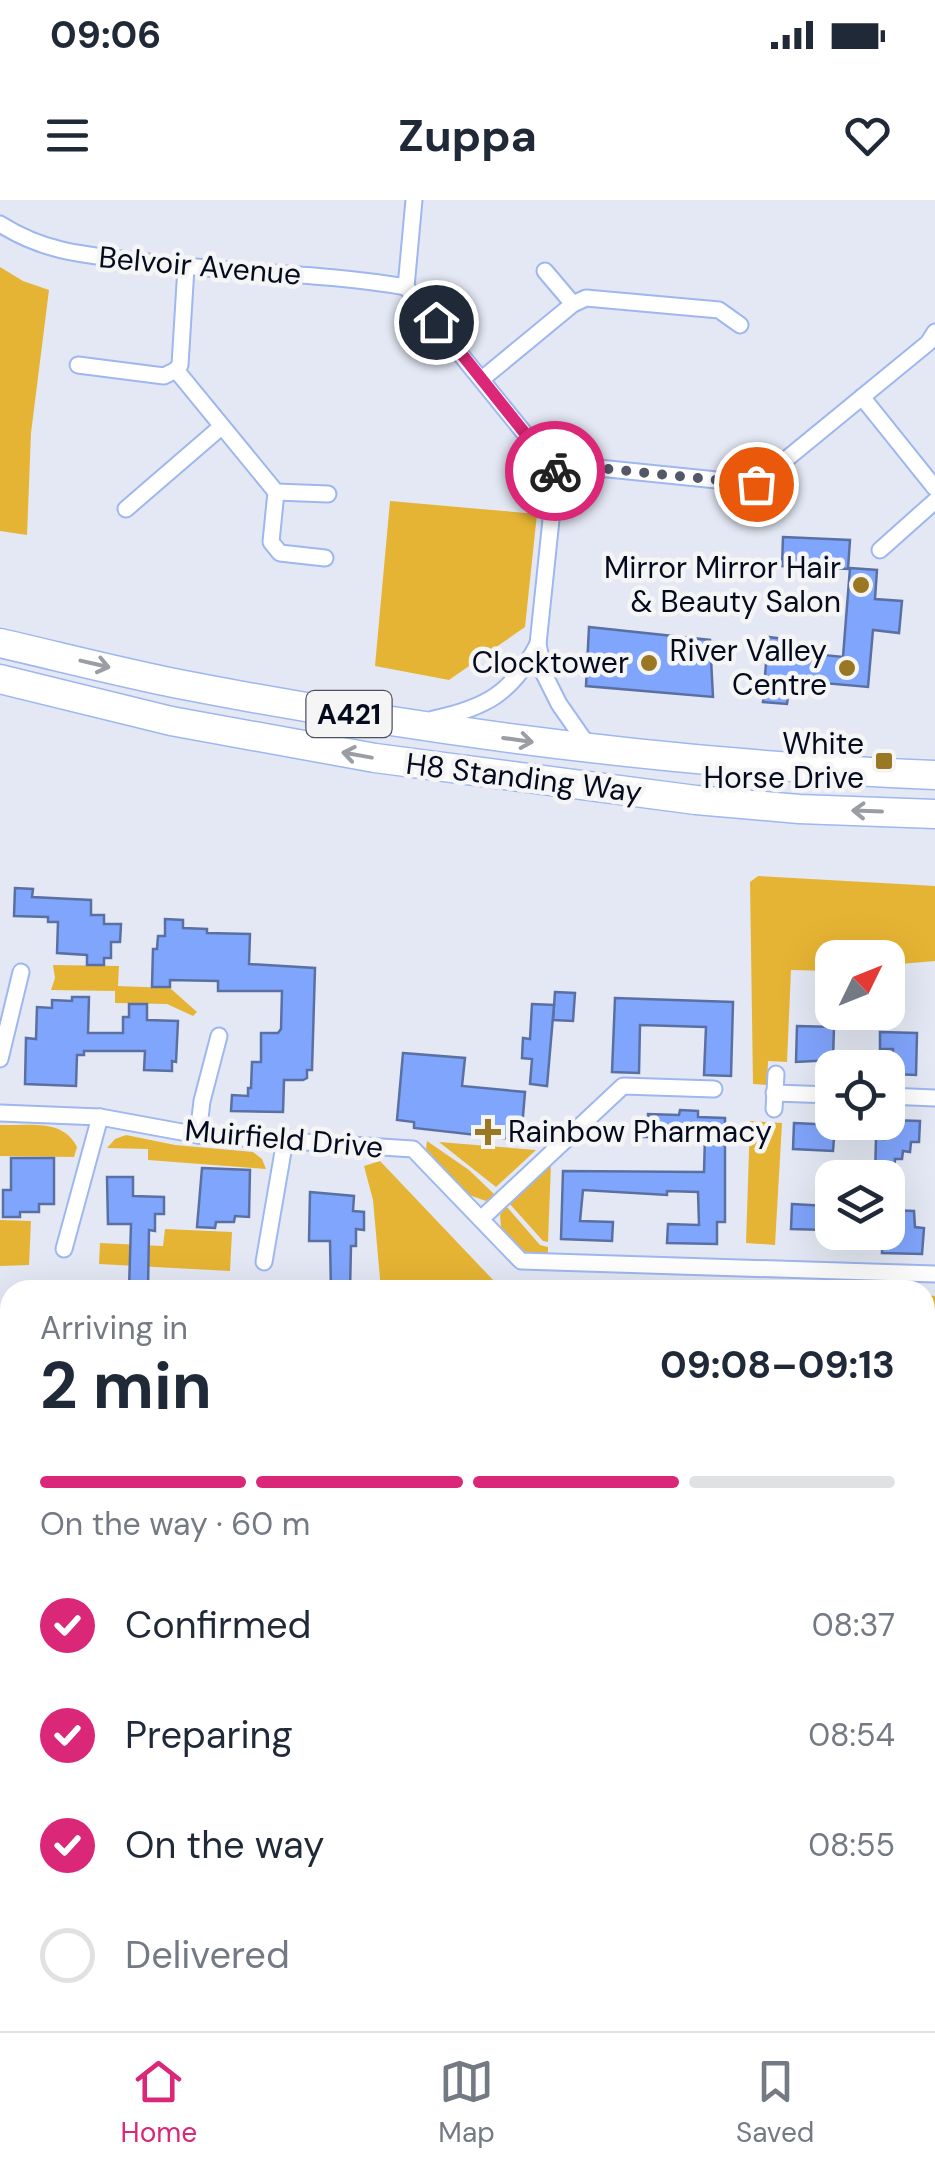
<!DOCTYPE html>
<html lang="en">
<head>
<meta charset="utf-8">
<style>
  :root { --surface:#fff; --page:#f6f6f7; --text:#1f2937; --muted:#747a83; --line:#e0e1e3; --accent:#db2777 }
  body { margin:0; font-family:"DM Sans",sans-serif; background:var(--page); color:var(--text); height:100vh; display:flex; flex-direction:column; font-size:38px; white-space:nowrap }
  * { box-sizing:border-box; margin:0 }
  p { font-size:32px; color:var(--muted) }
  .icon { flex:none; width:55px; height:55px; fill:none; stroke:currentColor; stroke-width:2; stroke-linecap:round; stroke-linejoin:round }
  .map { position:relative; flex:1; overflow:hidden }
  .drawer { position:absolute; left:0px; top:1080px; width:935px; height:752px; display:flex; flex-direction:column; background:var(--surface); border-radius:30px 30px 0 0; box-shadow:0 10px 40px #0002 }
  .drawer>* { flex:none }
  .needle { width:65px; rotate:47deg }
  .fabs { position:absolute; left:815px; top:740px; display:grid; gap:20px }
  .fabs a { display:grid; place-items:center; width:90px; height:90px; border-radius:20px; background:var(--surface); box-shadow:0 10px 40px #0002; font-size:50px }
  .pin { position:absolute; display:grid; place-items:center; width:85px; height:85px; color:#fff; margin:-42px; border:5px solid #fff; border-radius:50%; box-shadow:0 2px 10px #0007 }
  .courier { position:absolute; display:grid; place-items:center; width:100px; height:100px; margin:-50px; border:8px solid #db2777; border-radius:50%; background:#fff; color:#222; box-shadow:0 2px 12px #0007 }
  .overview em { font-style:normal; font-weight:700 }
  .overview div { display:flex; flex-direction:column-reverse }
  .overview { display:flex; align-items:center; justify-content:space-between; height:170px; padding:0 40px }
  h1 { font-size:65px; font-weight:700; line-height:75px }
  .bar { display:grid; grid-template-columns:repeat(4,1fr); gap:15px 10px; align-content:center; height:120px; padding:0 40px }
  .bar i { height:12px; border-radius:8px; background:var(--line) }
  .bar .selected { background:var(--accent) }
  .bar p { grid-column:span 4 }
  ol { padding:0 40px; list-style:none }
  li { display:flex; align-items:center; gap:30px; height:110px }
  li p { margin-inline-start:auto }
  li .icon { padding:10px; border-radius:50%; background:var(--accent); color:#fff; stroke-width:4 }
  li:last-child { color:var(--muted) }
  li i { width:55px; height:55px; border:5px solid var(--line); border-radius:50% }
  .status { display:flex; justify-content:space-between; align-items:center; height:70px; padding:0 50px; background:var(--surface); direction:ltr }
  .status svg { height:28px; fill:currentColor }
  header { display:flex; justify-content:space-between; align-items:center; height:130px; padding:0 40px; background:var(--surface); font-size:45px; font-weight:700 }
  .menu { display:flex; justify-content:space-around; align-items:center; height:140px; border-top:2px solid var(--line); background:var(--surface); font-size:28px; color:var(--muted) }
  .menu a { display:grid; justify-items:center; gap:5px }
  .menu .selected { color:var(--accent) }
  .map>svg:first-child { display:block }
  .green { fill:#e6b434 }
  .building { fill:#80a5fc; stroke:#5a70a3; stroke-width:2.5 }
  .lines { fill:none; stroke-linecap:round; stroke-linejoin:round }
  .street-casing { stroke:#9eb7ee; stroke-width:19 }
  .highway-casing { stroke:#9eb7ee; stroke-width:31 }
  .street { stroke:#fff; stroke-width:15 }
  .highway { stroke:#fff; stroke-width:28 }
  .oneway { stroke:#9b9da5 }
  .done { stroke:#535869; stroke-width:10; stroke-dasharray:0 18 }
  .route { stroke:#db2777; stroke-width:12 }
  .poi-dot { fill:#9a7722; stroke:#f5f5f5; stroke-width:4 }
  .labels { text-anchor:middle; stroke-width:9; stroke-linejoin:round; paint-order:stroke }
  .shield { fill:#f5f5f5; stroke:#4d515e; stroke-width:2.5 }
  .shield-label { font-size:28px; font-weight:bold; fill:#050b1e }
  .street-label { font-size:30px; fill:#050b1e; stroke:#f5f5f5 }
  .poi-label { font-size:30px; fill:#050b1e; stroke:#f5f5f5; text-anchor:end }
</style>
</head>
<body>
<div class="status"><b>09:06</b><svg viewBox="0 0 49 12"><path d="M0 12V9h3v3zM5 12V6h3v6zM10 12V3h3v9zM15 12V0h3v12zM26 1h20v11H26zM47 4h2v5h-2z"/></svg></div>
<header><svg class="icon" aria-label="menu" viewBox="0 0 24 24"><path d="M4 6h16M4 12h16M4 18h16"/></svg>Zuppa<svg class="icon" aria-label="heart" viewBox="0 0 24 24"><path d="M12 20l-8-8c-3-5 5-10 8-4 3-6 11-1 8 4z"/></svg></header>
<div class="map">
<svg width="935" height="1831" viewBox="0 0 935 1831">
  <rect width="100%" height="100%" fill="#e3e8f4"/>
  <g class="green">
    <path d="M0,67l23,14 26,9 -18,143 -4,102 -27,-4z"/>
    <path d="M390,301l147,13 -12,113 -76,53 -74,-14z"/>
    <path d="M758,676l177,10v75l-47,4v-7h-56v13l-41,-1 -4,92 -19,-1 -1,24 -14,-1 -3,-202z"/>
    <path d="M53,765l66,1 -1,20 52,2 27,24 -4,4 -26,-12 -52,-1v-12l-64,-1 4,-12z"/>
    <path d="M750,921l32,2 -7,122 -29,-2z"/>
    <path d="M0,925c29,1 63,-7 77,22l-3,10 -74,-1z"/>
    <path d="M126,935l49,10 78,7 9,7 4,10 -118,-9v-11l-41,-1 8,-9z"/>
    <path d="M427,941l42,29 26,25 -9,6 -17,-6 -43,-46z"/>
    <path d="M439,942l97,8 -40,37z"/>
    <path d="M380,961l114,120 16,1v8h-129l-8,-90 -9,-34z"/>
    <path d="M551,964l-3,78 -5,-1 -34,-38z"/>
    <path d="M506,1006l34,39 8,2v7l-23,-2 -24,-25 -1,-12z"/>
    <path d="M0,1020l31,1 -2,44 -29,1z"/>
    <path d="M165,1029l67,3 -2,39 -131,-7 1,-21 63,3z"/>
    <path d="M537,1083l211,7h-211z"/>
    <path d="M925,1095l10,1v178h-10z"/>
  </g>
  <g class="building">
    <path d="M783,337l67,3 -2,29 -66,-3z"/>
    <path d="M850,368l27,2 -2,29 27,2 -3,32 -26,-3 -5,57 -78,-7 -3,24 -24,-2 5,-65 26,3 -1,12 50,5z"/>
    <path d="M589,427l121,13 3,57 -127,-11z"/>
    <path d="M15,688l18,1 -1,8 59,3v15h13v9h17l-1,18h-9v16h-7v7h-17v-10l-30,-2 1,-31h-10v-5l-34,-1z"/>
    <path d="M165,719l18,1v8l24,1v4l43,1 -1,30 66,4 -3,102h-5v8l-4,2h-19l-1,32 -52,-1 1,-16 16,1v-8h3l1,-26h9v-29h17l3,-4 1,-38h-64v-10l-48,-1v7h-18l1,-38h4l1,-13h7z"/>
    <path d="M555,792l20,1 -2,28 -20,-1z"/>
    <path d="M72,797h17l-1,36h35v-16h6v-13h18v16l31,1 -2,41 -4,-1v10l-28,-1 1,-19h-61v4h-7l-1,31 -51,-2 1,-46 10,1 1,-32 15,1v-8l20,1z"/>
    <path d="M615,798l118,4 -2,74 -27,-1 2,-48 -66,-2 -1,48 -27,-1z"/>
    <path d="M532,804l22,1 -7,81 -17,-2 2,-25 -10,-1 1,-20 7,1z"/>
    <path d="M797,826l37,1 -1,33 -37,2z"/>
    <path d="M880,832l37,1 -1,42 -24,-1 1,-25h-13z"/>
    <path d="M403,853l62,5 -3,28 63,6 -4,48 -107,-12v-6l-17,-2z"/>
    <path d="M680,910l18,1v6l27,1v104h-8v22l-50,-1 1,-19 31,1 -1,-33 -31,-1v4l-84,-5 -3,31 33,1 -1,19 -51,-2 2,-68 141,1 1,-35h-70v-19h13v-4l31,1z"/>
    <path d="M888,920l32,1 -1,21h-8l-1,10 -7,-1 -1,8h-7l-1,19h-19l1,-40 8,1z"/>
    <path d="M794,923l41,2 -2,26 -40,-2z"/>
    <path d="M11,958h43v46h-15v8h-19v5h-17v-27h8z"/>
    <path d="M202,968l48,2 -1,47 -14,-1 -1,6h-18l-1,6 -18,-1z"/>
    <path d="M107,977h26v19l31,1v17h-9v17l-6,-1 -1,60h-19l2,-66h-23z"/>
    <path d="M310,992l44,4 -1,15 11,1v18l-8,-1v17h-5l-1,44h-19l-1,-49h-21z"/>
    <path d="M792,1004l35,2 -1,24 -35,-1z"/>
    <path d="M888,1010l26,1 1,16 9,1 -2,26 -40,-1 1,-21h5z"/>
  </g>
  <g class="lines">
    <defs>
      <g id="street">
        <path d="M414,0l-8,87 150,185"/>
        <path d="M0,24c46,29 86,31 139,37 88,12 179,11 267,26"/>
        <path d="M186,67l-6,98 -4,5 100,122 -5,50 9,11 45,5"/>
        <path d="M545,71l28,33"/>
        <path d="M78,165l86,11 12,-6"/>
        <path d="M482,179l91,-75 13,-6 133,12 21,15"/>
        <path d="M862,197l73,91"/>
        <path d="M556,272l23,-6 177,18 172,-141 7,-11"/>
        <path d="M556,272l-18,172 6,30 15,30 30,43"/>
        <path d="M276,292l52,2"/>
        <path d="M126,309l95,-82"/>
        <path d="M880,350l55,-49"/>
        <path d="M433,519c53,-11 79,-26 105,-75"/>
        <path d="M0,859l21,-87"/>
        <path d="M774,893l58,2"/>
        <path d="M888,896l47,2"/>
        <path d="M774,909l2,-35"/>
        <path d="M0,913l100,4 98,18 215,14 108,112 414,13"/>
        <path d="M198,935l4,-34 17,-65"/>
        <path d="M481,1019l142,-133 91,3"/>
        <path d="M64,1049l36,-132"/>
        <path d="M264,1062l21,-122"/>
        <path d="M0,1286l10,-3"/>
        <path d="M925,1530h10"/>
        <path d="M0,1586h10"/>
        <path d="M925,1728l10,1"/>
        <path d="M0,1784l10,3"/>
        <path d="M598,1822l9,9"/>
      </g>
      <g id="highway">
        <path d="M0,443c61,14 123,30 184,42 249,48 498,80 751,90"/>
        <path d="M0,479l171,42 204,37 321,42 103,9 136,5"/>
      </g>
    </defs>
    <use href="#street" class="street-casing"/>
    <use href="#highway" class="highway-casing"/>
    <use href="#street" class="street"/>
    <use href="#highway" class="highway"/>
  </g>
  <defs><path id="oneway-shaft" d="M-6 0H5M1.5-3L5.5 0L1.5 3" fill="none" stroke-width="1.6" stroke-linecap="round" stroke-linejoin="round" transform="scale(2.5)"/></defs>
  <g class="oneway">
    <use href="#oneway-shaft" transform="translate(95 464) rotate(13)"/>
    <use href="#oneway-shaft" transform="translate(518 540) rotate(8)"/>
    <use href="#oneway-shaft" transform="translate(357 555) rotate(-170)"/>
    <use href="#oneway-shaft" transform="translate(867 611) rotate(-178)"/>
  </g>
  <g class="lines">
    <path class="done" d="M555,271l24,-5 177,18"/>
    <path class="route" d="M436,122l119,149"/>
  </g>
  <g class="poi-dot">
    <circle cx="861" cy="385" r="10"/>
    <circle cx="649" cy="463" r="10"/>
    <circle cx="847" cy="468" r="10"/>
    <rect x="874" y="551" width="20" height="20" rx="5"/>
    <path d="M483 917h10v10h10v10h-10v10h-10v-10h-10v-10h10z"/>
  </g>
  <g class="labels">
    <rect class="shield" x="306.5" y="491" width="85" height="46" rx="8"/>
    <g class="shield-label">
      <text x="349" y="524">A421</text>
    </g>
    <g class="street-label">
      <text transform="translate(200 66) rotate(5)" y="10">Belvoir Avenue</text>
      <text transform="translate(524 578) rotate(7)" y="10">H8 Standing Way</text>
      <text transform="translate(284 939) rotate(5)" y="10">Muirfield Drive</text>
    </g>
    <g class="poi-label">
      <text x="841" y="378">Mirror Mirror Hair<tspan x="841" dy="34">&amp; Beauty Salon</tspan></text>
      <text x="827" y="461">River Valley<tspan x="827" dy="34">Centre</tspan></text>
      <text x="629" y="473">Clocktower</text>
      <text x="864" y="554">White<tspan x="864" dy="34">Horse Drive</tspan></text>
      <text x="508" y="942" text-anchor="start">Rainbow Pharmacy</text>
    </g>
  </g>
</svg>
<div class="fabs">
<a><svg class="needle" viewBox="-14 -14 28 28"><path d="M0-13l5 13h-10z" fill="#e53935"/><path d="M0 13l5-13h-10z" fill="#747a83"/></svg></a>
<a><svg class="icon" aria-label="locate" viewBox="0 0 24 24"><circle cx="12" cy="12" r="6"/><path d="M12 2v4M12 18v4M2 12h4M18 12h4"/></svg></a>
<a><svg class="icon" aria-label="layers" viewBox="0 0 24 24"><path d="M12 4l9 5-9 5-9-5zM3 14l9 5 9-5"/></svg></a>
</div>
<div class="pin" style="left:756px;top:284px;background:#ea580c"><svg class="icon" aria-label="bag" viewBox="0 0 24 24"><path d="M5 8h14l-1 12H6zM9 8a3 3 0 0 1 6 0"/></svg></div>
<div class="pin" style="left:436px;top:122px;background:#1f2937"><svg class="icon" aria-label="home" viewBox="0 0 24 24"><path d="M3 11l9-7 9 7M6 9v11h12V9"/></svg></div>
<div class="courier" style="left:555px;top:271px"><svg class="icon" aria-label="bike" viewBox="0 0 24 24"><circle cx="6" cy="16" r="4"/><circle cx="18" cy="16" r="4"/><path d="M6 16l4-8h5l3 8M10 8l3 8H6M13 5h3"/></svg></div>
<section class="drawer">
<div class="overview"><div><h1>2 min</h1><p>Arriving in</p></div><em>09:08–09:13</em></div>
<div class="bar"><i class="selected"></i><i class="selected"></i><i class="selected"></i><i></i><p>On the way · 60 m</p></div>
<ol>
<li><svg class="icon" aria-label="check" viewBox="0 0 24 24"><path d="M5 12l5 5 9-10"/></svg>Confirmed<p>08:37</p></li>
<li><svg class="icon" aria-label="check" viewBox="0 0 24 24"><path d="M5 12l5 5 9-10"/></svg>Preparing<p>08:54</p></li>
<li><svg class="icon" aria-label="check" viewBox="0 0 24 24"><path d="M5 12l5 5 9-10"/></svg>On the way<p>08:55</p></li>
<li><i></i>Delivered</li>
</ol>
</section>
</div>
<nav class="menu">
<a class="selected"><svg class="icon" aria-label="home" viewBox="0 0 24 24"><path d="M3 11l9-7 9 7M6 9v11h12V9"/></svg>Home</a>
<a><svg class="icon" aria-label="map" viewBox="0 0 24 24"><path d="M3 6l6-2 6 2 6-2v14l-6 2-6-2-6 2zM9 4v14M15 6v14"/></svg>Map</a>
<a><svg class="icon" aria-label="saved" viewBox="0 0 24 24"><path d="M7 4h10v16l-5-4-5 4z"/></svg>Saved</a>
</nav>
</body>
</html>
